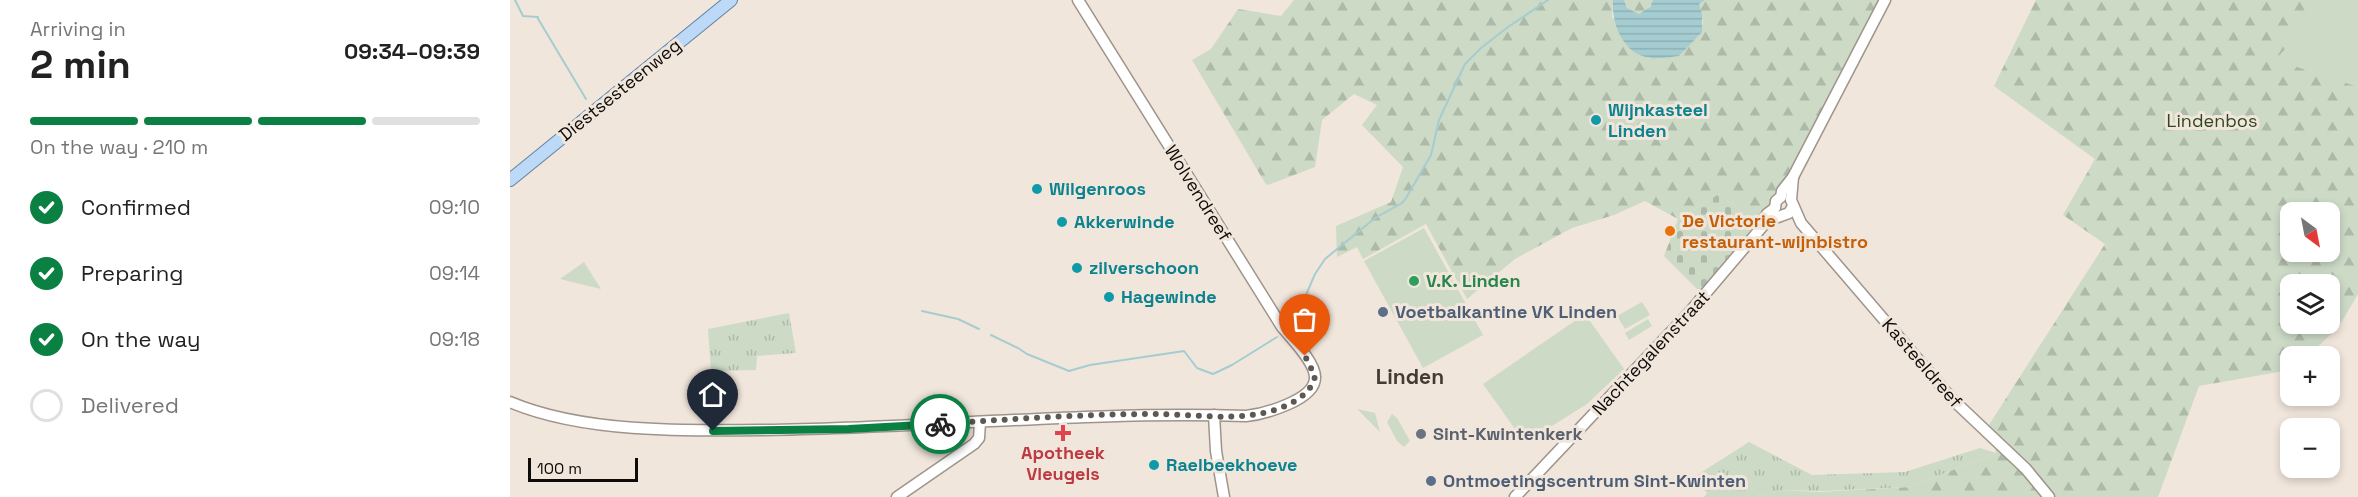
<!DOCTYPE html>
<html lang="en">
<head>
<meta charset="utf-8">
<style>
  :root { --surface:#fff; --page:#f2f2f2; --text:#222; --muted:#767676; --line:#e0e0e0; --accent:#0b8043 }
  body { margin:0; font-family:"Space Grotesk",sans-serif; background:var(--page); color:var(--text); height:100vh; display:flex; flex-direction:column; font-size:22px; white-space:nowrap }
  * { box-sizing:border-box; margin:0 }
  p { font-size:20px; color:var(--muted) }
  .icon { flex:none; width:33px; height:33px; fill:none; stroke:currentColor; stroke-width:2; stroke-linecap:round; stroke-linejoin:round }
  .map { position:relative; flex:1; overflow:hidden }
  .side { display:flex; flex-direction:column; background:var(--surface); width:510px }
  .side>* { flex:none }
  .needle { width:39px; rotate:148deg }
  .tools { position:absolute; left:1770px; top:202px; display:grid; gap:12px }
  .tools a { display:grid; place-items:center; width:60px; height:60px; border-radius:12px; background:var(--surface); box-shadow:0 3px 9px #0003; font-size:30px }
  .scale { position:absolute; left:18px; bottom:15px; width:110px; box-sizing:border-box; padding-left:6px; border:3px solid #0e0b08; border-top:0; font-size:16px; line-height:21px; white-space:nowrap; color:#0e0b08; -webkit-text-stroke:4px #f1e6dc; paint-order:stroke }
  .pin { position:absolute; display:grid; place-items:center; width:51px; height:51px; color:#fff; margin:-62px -26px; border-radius:50% 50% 50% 0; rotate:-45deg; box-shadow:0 0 6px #0007 }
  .pin .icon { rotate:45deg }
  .courier { position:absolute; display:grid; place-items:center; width:60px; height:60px; margin:-30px; border:4px solid #0b8043; border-radius:50%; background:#fff; color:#222; box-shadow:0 2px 8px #0007 }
  .headline em { font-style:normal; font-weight:700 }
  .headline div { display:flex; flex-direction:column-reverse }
  .headline { display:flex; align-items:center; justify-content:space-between; height:102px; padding:0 30px }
  h1 { font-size:39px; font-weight:700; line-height:45px }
  .bar { display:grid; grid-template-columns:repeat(4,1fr); gap:9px 6px; align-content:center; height:72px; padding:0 30px }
  .bar i { height:8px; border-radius:4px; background:var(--line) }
  .bar .on { background:var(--accent) }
  .bar p { grid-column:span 4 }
  ol { padding:0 30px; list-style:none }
  li { display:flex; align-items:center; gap:18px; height:66px }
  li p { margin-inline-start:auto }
  li .icon { padding:6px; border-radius:50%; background:var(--accent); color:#fff; stroke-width:4 }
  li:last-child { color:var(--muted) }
  li i { width:33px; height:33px; border:3px solid var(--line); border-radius:50% }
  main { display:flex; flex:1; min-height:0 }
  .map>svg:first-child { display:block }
  .grass { fill:url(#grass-tufts) }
  .forest { fill:url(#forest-firs); fill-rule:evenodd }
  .cemetery { fill:url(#cemetery-stones) }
  .green { fill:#ccdac6 }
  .water { fill:url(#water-rules) }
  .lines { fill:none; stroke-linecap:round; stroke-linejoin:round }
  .stream { stroke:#a5cdd1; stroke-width:2 }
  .secondary-casing { stroke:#9e948b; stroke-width:13 }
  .primary-casing { stroke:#6282a1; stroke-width:14 }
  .secondary { stroke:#fff; stroke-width:10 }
  .primary { stroke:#bcdaf8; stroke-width:12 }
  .done { stroke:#5d5852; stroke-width:6; stroke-dasharray:0 10.8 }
  .route { stroke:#0b8043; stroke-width:8 }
  .culture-dot { fill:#0f9aa8; stroke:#f1e6dc; stroke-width:2 }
  .food-dot { fill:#e8710a; stroke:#f1e6dc; stroke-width:2 }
  .leisure-dot { fill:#2e9e5b; stroke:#f1e6dc; stroke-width:2 }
  .service-dot { fill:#5c6f8a; stroke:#f1e6dc; stroke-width:2 }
  .health-dot { fill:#e0444e; stroke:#f1e6dc; stroke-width:2 }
  .worship-dot { fill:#6b7280; stroke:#f1e6dc; stroke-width:2 }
  .labels { text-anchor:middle; stroke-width:6; stroke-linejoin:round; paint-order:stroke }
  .street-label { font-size:18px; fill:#0e0b08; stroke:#f1e6dc }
  .culture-label { font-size:18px; font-weight:bold; fill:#0d838f; stroke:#f1e6dc; text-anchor:start }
  .park-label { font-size:18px; fill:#2d471e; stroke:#f1e6dc }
  .food-label { font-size:18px; font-weight:bold; fill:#c56008; stroke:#f1e6dc; text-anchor:start }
  .leisure-label { font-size:18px; font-weight:bold; fill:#27864d; stroke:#f1e6dc; text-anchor:start }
  .service-label { font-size:18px; font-weight:bold; fill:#4e5e75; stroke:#f1e6dc; text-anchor:start }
  .worship-label { font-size:18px; font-weight:bold; fill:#5b616d; stroke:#f1e6dc; text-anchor:start }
  .health-label { font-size:18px; font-weight:bold; fill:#be3a42; stroke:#f1e6dc }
  .quarter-label { font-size:21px; font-weight:bold; fill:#443c34; stroke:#f1e6dc }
</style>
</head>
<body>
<main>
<section class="side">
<div class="headline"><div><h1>2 min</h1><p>Arriving in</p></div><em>09:34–09:39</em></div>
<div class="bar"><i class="on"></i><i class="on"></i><i class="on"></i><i></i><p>On the way · 210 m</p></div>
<ol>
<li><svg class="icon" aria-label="check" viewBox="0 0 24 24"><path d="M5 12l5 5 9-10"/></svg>Confirmed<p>09:10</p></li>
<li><svg class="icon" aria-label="check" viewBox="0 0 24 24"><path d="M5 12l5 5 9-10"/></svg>Preparing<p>09:14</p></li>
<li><svg class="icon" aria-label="check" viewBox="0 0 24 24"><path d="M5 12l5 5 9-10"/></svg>On the way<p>09:18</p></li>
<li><i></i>Delivered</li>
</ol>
</section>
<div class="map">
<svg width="1848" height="497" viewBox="0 0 1848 497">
  <defs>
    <pattern id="grass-tufts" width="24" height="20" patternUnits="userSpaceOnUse" patternTransform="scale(1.5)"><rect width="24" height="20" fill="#ccdac6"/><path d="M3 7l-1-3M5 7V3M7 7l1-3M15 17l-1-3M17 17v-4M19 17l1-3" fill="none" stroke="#aebaa9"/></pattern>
    <pattern id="forest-firs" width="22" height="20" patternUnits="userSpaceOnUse" patternTransform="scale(1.5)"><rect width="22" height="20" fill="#ccdac6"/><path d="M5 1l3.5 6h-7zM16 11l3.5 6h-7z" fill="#aebaa9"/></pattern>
    <pattern id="cemetery-stones" width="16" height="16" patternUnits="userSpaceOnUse" patternTransform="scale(1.5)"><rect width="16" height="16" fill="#ccdac6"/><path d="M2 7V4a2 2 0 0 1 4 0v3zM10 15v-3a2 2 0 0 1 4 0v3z" fill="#aebaa9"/></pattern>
    <pattern id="water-rules" width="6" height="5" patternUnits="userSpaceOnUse" patternTransform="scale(1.5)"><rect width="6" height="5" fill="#a5cdd1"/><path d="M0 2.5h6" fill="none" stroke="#8dafb2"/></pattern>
  </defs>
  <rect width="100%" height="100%" fill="#f1e6dc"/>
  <g class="grass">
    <path d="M279,313l7,40 -39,3 -1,14 -45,1 -3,-42z"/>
    <path d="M1239,442l63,33 93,-3 75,-24 16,5 -86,34 -88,4 -41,-1 -28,7h-49l3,-4 -13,-16z"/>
  </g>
  <g class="forest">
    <path d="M784,0h319l-1,17 36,41 31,-2 18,-20 6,-13 -4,-19 6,-4h176l-106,200 -19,23 -37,-29 -41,25 -33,-18 -31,14 -42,13 -57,31 -48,40 -41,-75 -63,35 -6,-12 -20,10 -1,-31 55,-24 12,-35 -41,-42 15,-20 -23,-11 -32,26 -7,47 -47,18 -3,-2 -73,-123 19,-11 27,-40 43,7z"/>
    <path d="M1114,0h28l1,1 -7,11 -7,2 -12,-6z"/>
    <path d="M1526,0h322v294l-20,34 -32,29h-16l-1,13 -90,16 -41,111h-405l28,-7 38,2 91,-5 86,-34 -3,-16 -6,-9 118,-184 -42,-29 32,-56 -101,-73zM1780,213h40v39h-40zM1780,285h40v39h-40z"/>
  </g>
  <path class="cemetery" d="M1209,194l37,29 -55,67 -4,-1 -33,-33 14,-37z"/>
  <g class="green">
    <path d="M1805,0h43v87l-83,-27 12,-13z"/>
    <path d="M914,228l59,107 -60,33 -59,-107z"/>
    <path d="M74,262l17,27 -41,-10z"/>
    <path d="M1132,302l8,13 -25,14 -8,-13z"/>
    <path d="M1075,314l39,55 -37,35 -62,39 -42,-59z"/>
    <path d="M1138,319l4,7 -23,14 -4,-7z"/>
    <path d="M847,409l18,4 5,19z"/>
    <path d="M882,414l5,4 13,23 -6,6 -7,-6 -10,-19z"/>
  </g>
  <path class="water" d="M1103,0h11l3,8 12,6 11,-7 3,-7h52l-6,4 3,10v18l-23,24c-11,1 -23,4 -33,1 -24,-5 -35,-36 -33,-57z"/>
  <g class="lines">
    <g class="stream">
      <path d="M5,0l8,16 15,1"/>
      <path d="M27,17l49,82"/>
      <path d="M412,311l36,8 21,10"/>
      <path d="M788,324l8,-29 9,-21 10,-15 50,-41 27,-15 4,-5 25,-43 8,-35 26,-56 16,-16 27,-21 40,-27"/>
      <path d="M481,335l27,13 9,6 42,17 21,-6 94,-14 13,17 16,6 19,-9 45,-28"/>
    </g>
    <defs>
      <g id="secondary">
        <path d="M1283,177l-2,23 10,23 151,176 74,70 23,28"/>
        <path d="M1253,221l4,-7 8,-6 1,-7 5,-4 1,-6 11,-14 92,-177"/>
        <path d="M0,402c73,31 176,29 255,28 161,-2 320,-19 481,-14 18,-2 70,-16 69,-39 0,-15 -24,-39 -33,-50l-204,-327"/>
        <path d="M704,415l2,36 8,46"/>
        <path d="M387,497l77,-53 5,-6 1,-16"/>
        <path d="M1005,497l173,-183 79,-93 22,-8 4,-7"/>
      </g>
      <path id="primary" d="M0,180l221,-180"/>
    </defs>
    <use href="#secondary" class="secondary-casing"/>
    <use href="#primary" class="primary-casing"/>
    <use href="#secondary" class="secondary"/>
    <use href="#primary" class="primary"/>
  </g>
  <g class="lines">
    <path class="done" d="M430,424c72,-5 144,-10 216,-10 32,0 70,6 101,0 21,-3 54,-15 58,-38l-10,-20"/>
    <path class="route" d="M203,431l136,-2 91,-5"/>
  </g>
  <g class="culture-dot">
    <circle cx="1086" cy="120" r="6"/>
    <circle cx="527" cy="189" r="6"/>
    <circle cx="552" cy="222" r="6"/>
    <circle cx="567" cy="268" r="6"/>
    <circle cx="599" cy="297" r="6"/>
    <circle cx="644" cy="465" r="6"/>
  </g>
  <circle class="food-dot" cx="1160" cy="231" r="6"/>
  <circle class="leisure-dot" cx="904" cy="281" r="6"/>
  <g class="service-dot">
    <circle cx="873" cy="312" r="6"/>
    <circle cx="921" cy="481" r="6"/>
  </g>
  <path class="health-dot" d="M550 424h6v6h6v6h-6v6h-6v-6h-6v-6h6z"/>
  <circle class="worship-dot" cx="911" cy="434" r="6"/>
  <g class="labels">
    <g class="street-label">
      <text transform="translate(110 90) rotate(-39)" y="6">Diestsesteenweg</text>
      <text transform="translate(688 193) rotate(58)" y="6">Wolvendreef</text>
      <text transform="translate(1141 353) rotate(-47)" y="6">Nachtegalenstraat</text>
      <text transform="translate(1412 363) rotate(49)" y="6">Kasteeldreef</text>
    </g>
    <g class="culture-label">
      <text x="1098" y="116">Wijnkasteel<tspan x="1098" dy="21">Linden</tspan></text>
      <text x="539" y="195">Wilgenroos</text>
      <text x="564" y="228">Akkerwinde</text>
      <text x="579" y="274">zilverschoon</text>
      <text x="611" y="303">Hagewinde</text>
      <text x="656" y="471">Raelbeekhoeve</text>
    </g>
    <g class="park-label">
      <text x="1702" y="127">Lindenbos</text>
    </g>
    <g class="food-label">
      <text x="1172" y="227">De Victorie<tspan x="1172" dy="21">restaurant-wijnbistro</tspan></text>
    </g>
    <g class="leisure-label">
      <text x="916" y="287">V.K. Linden</text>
    </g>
    <g class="service-label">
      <text x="885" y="318">Voetbalkantine VK Linden</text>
      <text x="933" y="487">Ontmoetingscentrum Sint-Kwinten</text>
    </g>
    <g class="worship-label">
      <text x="923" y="440">Sint-Kwintenkerk</text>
    </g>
    <g class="health-label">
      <text x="553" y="459">Apotheek<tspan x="553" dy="21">Vleugels</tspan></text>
    </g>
    <g class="quarter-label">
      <text x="900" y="384">Linden</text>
    </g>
  </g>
</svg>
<div class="tools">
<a><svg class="needle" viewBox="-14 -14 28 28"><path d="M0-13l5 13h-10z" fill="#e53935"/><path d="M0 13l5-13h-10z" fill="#767676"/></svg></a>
<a><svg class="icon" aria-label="layers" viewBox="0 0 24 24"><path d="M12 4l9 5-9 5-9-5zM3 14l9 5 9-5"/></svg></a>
<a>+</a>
<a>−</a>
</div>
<div class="scale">100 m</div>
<div class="pin" style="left:795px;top:356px;background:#ea580c"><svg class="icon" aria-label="bag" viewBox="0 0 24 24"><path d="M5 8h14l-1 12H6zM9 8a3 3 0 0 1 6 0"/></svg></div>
<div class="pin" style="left:203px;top:431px;background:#1f2937"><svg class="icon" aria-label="home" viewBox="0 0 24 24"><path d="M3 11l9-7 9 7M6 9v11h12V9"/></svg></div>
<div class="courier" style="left:430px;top:424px"><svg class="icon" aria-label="bike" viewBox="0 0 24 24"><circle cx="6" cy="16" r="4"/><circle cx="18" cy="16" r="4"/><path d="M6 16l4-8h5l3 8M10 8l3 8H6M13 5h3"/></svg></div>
</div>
</main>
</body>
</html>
